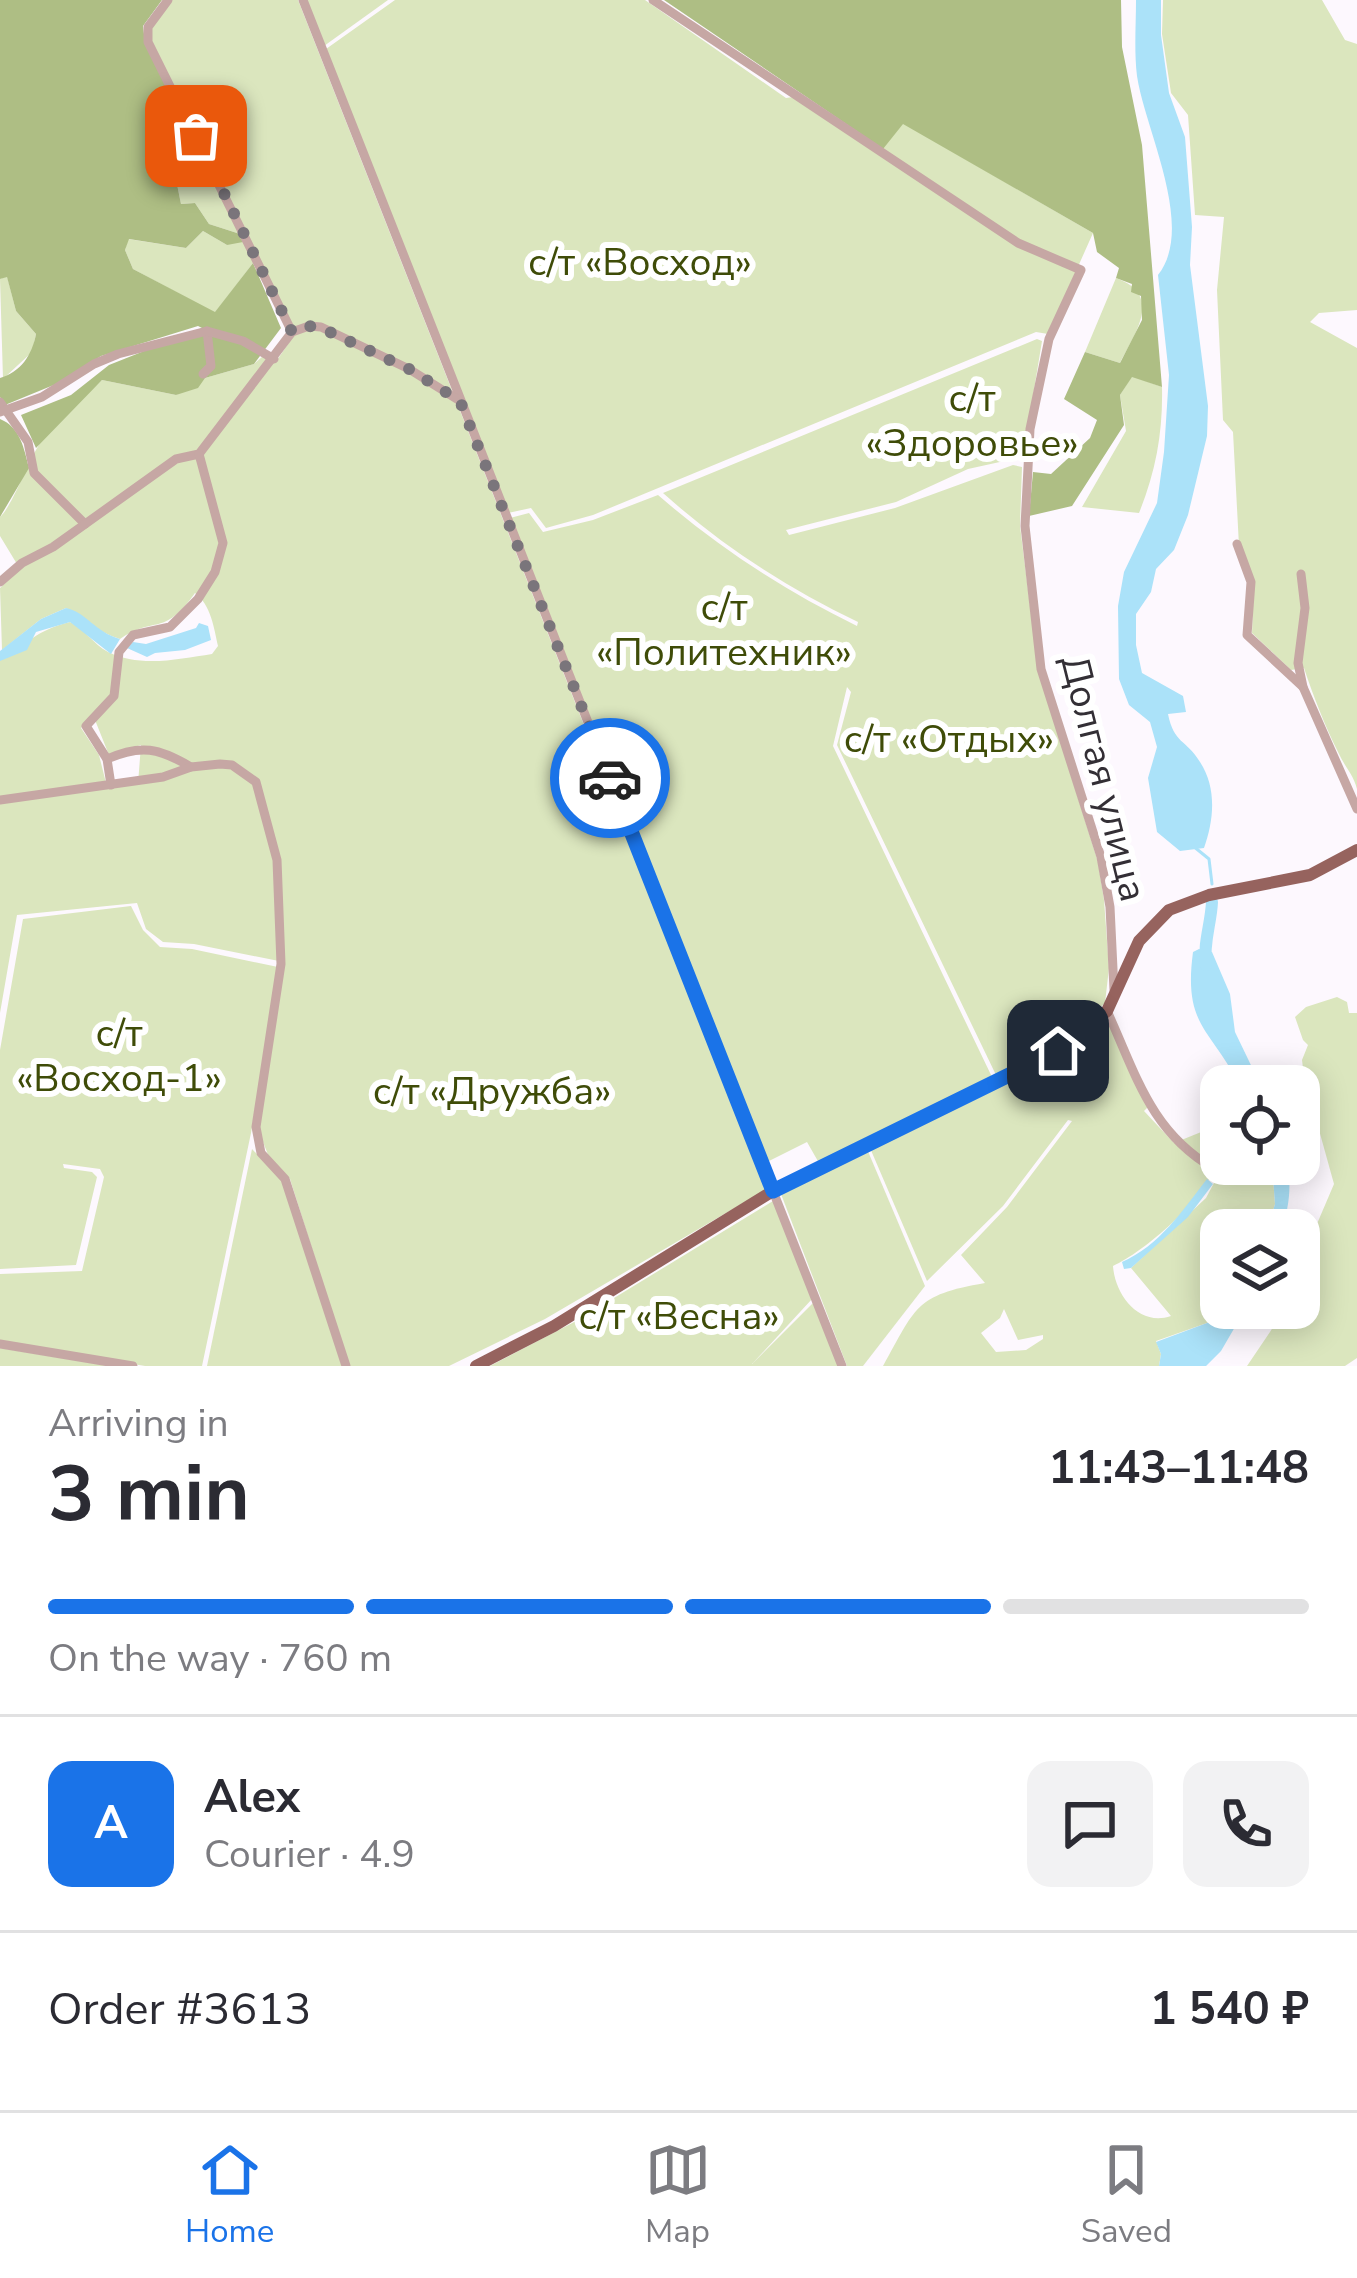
<!DOCTYPE html>
<html lang="en">
<head>
<meta charset="utf-8">
<style>
  :root { --surface:#fff; --page:#f2f2f3; --text:#2b2b33; --muted:#7c7c81; --line:#e1e1e2; --accent:#1a73e8 }
  body { margin:0; font-family:"Nunito Sans",sans-serif; background:var(--page); color:var(--text); height:100vh; display:flex; flex-direction:column; font-size:45px; white-space:nowrap }
  * { box-sizing:border-box; margin:0 }
  p { font-size:39px; color:var(--muted) }
  .icon { flex:none; width:66px; height:66px; fill:none; stroke:currentColor; stroke-width:2; stroke-linecap:round; stroke-linejoin:round }
  .map { position:relative; height:1366px; overflow:hidden }
  .details { display:flex; flex-direction:column; background:var(--surface); flex:1 }
  .details>* { flex:none }
  .fabs { position:absolute; left:1200px; top:1065px; display:grid; gap:24px }
  .fabs a { display:grid; place-items:center; width:120px; height:120px; border-radius:24px; background:var(--surface); box-shadow:0 6px 30px #0003; font-size:60px }
  .pin { position:absolute; display:grid; place-items:center; width:102px; height:102px; color:#fff; margin:-51px; border-radius:24px; box-shadow:0 6px 18px #0006 }
  .courier { position:absolute; display:grid; place-items:center; width:120px; height:120px; margin:-60px; border:9px solid #1a73e8; border-radius:50%; background:#fff; color:#222; box-shadow:0 3px 15px #0007 }
  .headline em { font-style:normal; font-weight:700 }
  .headline div { display:flex; flex-direction:column-reverse }
  .headline { display:flex; align-items:center; justify-content:space-between; height:204px; padding:0 48px }
  h1 { font-size:78px; font-weight:700; line-height:90px }
  .bar { display:grid; grid-template-columns:repeat(4,1fr); gap:18px 12px; align-content:center; height:144px; padding:0 48px }
  .bar i { height:15px; border-radius:9px; background:var(--line) }
  .bar .current { background:var(--accent) }
  .bar p { grid-column:span 4 }
  .line { display:flex; align-items:center; gap:30px; padding:0 48px; border-top:3px solid var(--line) }
  .line div { flex:1 }
  .round { display:grid; place-items:center; flex:none; width:126px; height:126px; border-radius:24px; background:var(--page) }
  .menu { display:flex; justify-content:space-around; align-items:center; height:168px; border-top:3px solid var(--line); background:var(--surface); font-size:33px; color:var(--muted) }
  .menu a { display:grid; justify-items:center; gap:6px }
  .menu .current { color:var(--accent) }
  .map>svg:first-child { display:block }
  .green { fill:#dbe6be; fill-rule:evenodd }
  .forest { fill:#aebe84 }
  .water { fill:#abe2f9 }
  .lines { fill:none; stroke-linecap:round; stroke-linejoin:round }
  .stream { stroke:#abe2f9; stroke-width:3 }
  .river { stroke:#abe2f9; stroke-width:12 }
  .minor { stroke:#c6a7a4; stroke-width:9 }
  .major { stroke:#96635e; stroke-width:12 }
  .done { stroke:#7a757b; stroke-width:12; stroke-dasharray:0 21.6 }
  .route { stroke:#1a73e8; stroke-width:15 }
  .labels { text-anchor:middle; stroke-width:12; stroke-linejoin:round; paint-order:stroke }
  .park-label { font-size:39px; fill:#3f4c08; stroke:#fff }
  .street-label { font-size:39px; fill:#332f35; stroke:#fff }
</style>
</head>
<body>
<div class="map">
<svg width="1357" height="1366" viewBox="0 0 1357 1366">
  <rect width="100%" height="100%" fill="#fdf8fe"/>
  <g class="green">
    <path d="M172,0h126l469,1189 -222,130 -96,47h-100l-59,-187 -21,-22 -10,-25 25,-170 -90,-18 -31,-2 -17,-13 -9,-26 -120,12 -17,98v-353c28,-17 37,-30 70,-38 15,7 23,22 38,30 32,16 71,7 104,2l6,-8c-4,-18 -7,-41 -23,-53 -32,45 -40,22 -75,46 -22,-6 -34,-21 -54,-31l-25,11 -39,31 -2,-62 20,-19 -20,-33v-19c12,-11 26,-50 36,-67 14,-27 44,-49 66,-70l74,15 29,-17 49,-14 9,-8 12,7 20,-29 -42,-71 -38,50 -82,-44 -8,-19 3,-11 58,9 17,-17 24,14 10,-12 -28,-9 -14,-21 -14,1 -14,-70 19,-10 -36,-82 1,-15zM93,715l16,40 32,-10 -3,39 -31,3 -8,-32 -18,-27z"/>
    <path d="M305,0h83l-64,46z"/>
    <path d="M395,0h250l141,98 14,-2 83,52 20,-25 190,110 -45,101 -12,-2 -443,183 -47,13 -15,-20 -23,5 -182,-464z"/>
    <path d="M1163,0h159l23,40 12,4v266l-38,3 -9,9 47,26v441c-4,-15 -12,-22 -18,-35 -14,-28 -25,-56 -35,-86l-13,2 -39,-37 2,-52 -15,-35 -6,-114 -10,-12 -6,-130 7,-73 -29,-2 -7,-100 -17,-22 -9,-59z"/>
    <path d="M7,276l9,35 20,23 -4,18 -29,27 -3,-100z"/>
    <path d="M1116,278c47,17 20,54 4,85l-35,-11z"/>
    <path d="M1037,339l5,2 -19,116 -55,12 -72,33 -110,28 3,5 106,-27 118,-43 9,2 -2,59 18,144 60,192 6,38 5,68 -4,35 -44,40 -65,32 -159,-330 14,-53 -4,-5 -14,59 159,331 -173,86 -12,-21 -40,20 -257,-644 19,-5 14,19 50,-12 65,-25c61,53 127,96 199,131l1,-4c-71,-34 -136,-76 -195,-129z"/>
    <path d="M1132,376l30,11c1,45 -6,84 -23,126l-57,-6 44,-76 -6,-36z"/>
    <path d="M131,906l12,24 17,17 32,2 86,18 -27,166 -49,233h-57l-145,-24v-68l82,-3 22,-94 -4,-8 -37,-5 1,4 28,4 5,5 -21,88 -76,4v-219l23,-131z"/>
    <path d="M1337,997l10,5 2,11h8v345l-12,8h-98l33,-49 2,-9h17v-42l35,-82 -30,-108 -2,-16 6,-15 -5,-5 -8,-23 11,-10z"/>
    <path d="M1111,1021l37,86 -4,4 30,32 42,-17c1,12 2,27 -1,39 -9,34 -71,87 -102,101 2,29 26,61 58,50l-40,-48 75,-70 18,-34h48l3,40 -8,26h-46v78h3l-17,15 -51,18 5,13 -2,12h-276c33,-58 31,-71 102,-83l-24,-28 46,-48 65,-86 -4,-1 -65,86 -76,75 -57,-133 193,-92zM1004,1309l14,31 25,-5v4l-17,11 -30,2 -15,-19 19,-15z"/>
    <path d="M252,1149l31,32 59,185h-135z"/>
    <path d="M867,1149l58,137 -62,80h-16l-66,-172z"/>
    <path d="M773,1201l39,98 -60,65 62,-62 26,64h-350l88,-46z"/>
    <path d="M0,1348l110,18h-110z"/>
  </g>
  <g class="forest">
    <path d="M0,0h162l-19,26 2,16 41,82 -19,11 14,69 14,-1 14,21 28,9 6,9 -16,3 -24,-14 -17,17 -57,-9 -4,11 8,19 82,43 38,-49 28,65 -27,36 -49,14 -7,10 -22,7 -74,-15 -66,68 -15,-33 50,-20 38,-30 93,-37 -4,-2 -97,30 -40,26 -56,23 -5,-8v-19c21,-6 32,-23 36,-44l-20,-23 -9,-34 -7,2z"/>
    <path d="M664,0h457l1,47 20,98 20,242 -30,-10 -12,18 4,30 -52,81 -43,10 4,-44 18,2 39,-36 7,-18 -33,-21 21,-47 35,11 22,-43 -1,-24 -10,-4 1,-8 -16,-6 3,-10 -22,-16 -4,-19 -190,-109 -20,25z"/>
    <path d="M0,419c20,8 24,29 29,49l-29,49z"/>
  </g>
  <g class="water">
    <path d="M1136,0h25v35l8,58 16,44 7,90 -2,38 18,141 -1,30 -19,79 -14,35 -18,19 -5,23 -15,22v31l6,28 41,23 3,16 -18,2c6,30 18,25 32,48 17,26 14,58 4,86l-24,3 -23,-19 -9,-54 9,-31 -7,-25 -21,-17 -10,-26 -1,-73 6,-34 33,-69 7,-51 5,-77 -11,-100c38,-48 -13,-145 -21,-199 -3,-25 -1,-51 -1,-76z"/>
    <path d="M66,608c20,4 29,24 54,31l-9,15 -41,-32 -34,10 -9,18 -27,11v-10l41,-32z"/>
    <path d="M199,623l9,3 3,14 -26,10 -30,3 -8,4 -20,-9 6,-6 13,2 50,-16z"/>
    <path d="M1199,949l13,3 18,42 5,38 26,54h-21c-29,-58 -57,-59 -47,-134z"/>
    <path d="M1272,1164h15c5,21 2,46 -6,66h-14l8,-26z"/>
    <path d="M1207,1179l6,5 -25,33 -57,51 -7,1 -2,-7c37,-16 61,-52 85,-83z"/>
    <path d="M1224,1308h22l-25,43 -15,15h-47l2,-12 -5,-12 51,-19z"/>
  </g>
  <g class="lines">
    <path class="stream" d="M1193,846l16,13 3,25"/>
    <path class="river" d="M1206,965c-3,-22 5,-41 6,-63"/>
    <g class="minor">
      <path d="M168,0l-20,27v15l144,290"/>
      <path d="M303,0l539,1366"/>
      <path d="M653,0l365,243 63,27 -32,69 -19,90 -5,97 16,143 60,188 9,50 4,83"/>
      <path d="M203,374l8,-8 -4,-35"/>
      <path d="M0,402l28,40 6,31 51,51"/>
      <path d="M0,412l42,-15 52,-33 24,-10 89,-23 36,10 31,18"/>
      <path d="M1237,544l14,38 -4,53 56,52"/>
      <path d="M1301,574l4,34 -7,55 5,24 54,122"/>
      <path d="M0,582l22,-19 31,-16 123,-88 23,-5 93,-122 17,-6 12,1 88,42 51,32"/>
      <path d="M107,759c34,-15 52,-11 84,8"/>
      <path d="M111,785l-4,-26 -21,-33 28,-30 5,-44 14,-17 37,-8 28,-28 17,-27 8,-29 -24,-89"/>
      <path d="M0,800l163,-23 28,-10 29,-3 12,1 24,17 21,78 4,104 -25,163 5,26 24,26 61,187"/>
      <path d="M1107,1011c29,63 43,120 106,157"/>
      <path d="M0,1344l133,22"/>
    </g>
    <path class="major" d="M476,1366l78,-40 219,-135 285,-140 49,-40 32,-70 30,-31 40,-15 101,-20 47,-25"/>
  </g>
  <g class="lines">
    <path class="done" d="M196,136l96,196 17,-6 12,2 88,41 51,32 150,377"/>
    <path class="route" d="M610,778l163,413 285,-140"/>
  </g>
  <g class="labels">
    <g class="park-label">
      <text x="640" y="275">с/т «Восход»</text>
      <text x="972" y="411">с/т<tspan x="972" dy="45">«Здоровье»</tspan></text>
      <text x="724" y="620">с/т<tspan x="724" dy="45">«Политехник»</tspan></text>
      <text x="949" y="752">с/т «Отдых»</text>
      <text x="119" y="1046">с/т<tspan x="119" dy="45">«Восход-1»</tspan></text>
      <text x="492" y="1104">с/т «Дружба»</text>
      <text x="679" y="1329">с/т «Весна»</text>
    </g>
    <g class="street-label">
      <text transform="translate(1105 778) rotate(76)" y="14">Долгая улица</text>
    </g>
  </g>
</svg>
<div class="fabs">
<a><svg class="icon" aria-label="locate" viewBox="0 0 24 24"><circle cx="12" cy="12" r="6"/><path d="M12 2v4M12 18v4M2 12h4M18 12h4"/></svg></a>
<a><svg class="icon" aria-label="layers" viewBox="0 0 24 24"><path d="M12 4l9 5-9 5-9-5zM3 14l9 5 9-5"/></svg></a>
</div>
<div class="pin" style="left:196px;top:136px;background:#ea580c"><svg class="icon" aria-label="bag" viewBox="0 0 24 24"><path d="M5 8h14l-1 12H6zM9 8a3 3 0 0 1 6 0"/></svg></div>
<div class="pin" style="left:1058px;top:1051px;background:#1f2937"><svg class="icon" aria-label="home" viewBox="0 0 24 24"><path d="M3 11l9-7 9 7M6 9v11h12V9"/></svg></div>
<div class="courier" style="left:610px;top:778px"><svg class="icon" aria-label="car" viewBox="0 0 24 24"><path d="M5 17H2v-5l4-1 3-4h7l3 4 3 1v5h-3M9 17h6M6 11h13"/><circle cx="7" cy="17" r="2"/><circle cx="17" cy="17" r="2"/></svg></div>
</div>
<section class="details">
<div class="headline"><div><h1>3 min</h1><p>Arriving in</p></div><em>11:43–11:48</em></div>
<div class="bar"><i class="current"></i><i class="current"></i><i class="current"></i><i></i><p>On the way · 760 m</p></div>
<div class="line" style="height:216px"><b class="round" style="background:var(--accent);color:#fff">A</b><div><b>Alex</b><p>Courier · 4.9</p></div><a class="round"><svg class="icon" aria-label="chat" viewBox="0 0 24 24"><path d="M4 5h16v11H9l-5 4z"/></svg></a><a class="round"><svg class="icon" aria-label="phone" viewBox="0 0 24 24"><path d="M5 4h4l2 5-3 2q2 4 5 5l2-3 5 2v4C11 20 4 13 5 4z"/></svg></a></div>
<div class="line" style="height:156px"><div>Order #3613</div><b>1 540 ₽</b></div>
</section>
<nav class="menu">
<a class="current"><svg class="icon" aria-label="home" viewBox="0 0 24 24"><path d="M3 11l9-7 9 7M6 9v11h12V9"/></svg>Home</a>
<a><svg class="icon" aria-label="map" viewBox="0 0 24 24"><path d="M3 6l6-2 6 2 6-2v14l-6 2-6-2-6 2zM9 4v14M15 6v14"/></svg>Map</a>
<a><svg class="icon" aria-label="saved" viewBox="0 0 24 24"><path d="M7 4h10v16l-5-4-5 4z"/></svg>Saved</a>
</nav>
</body>
</html>
